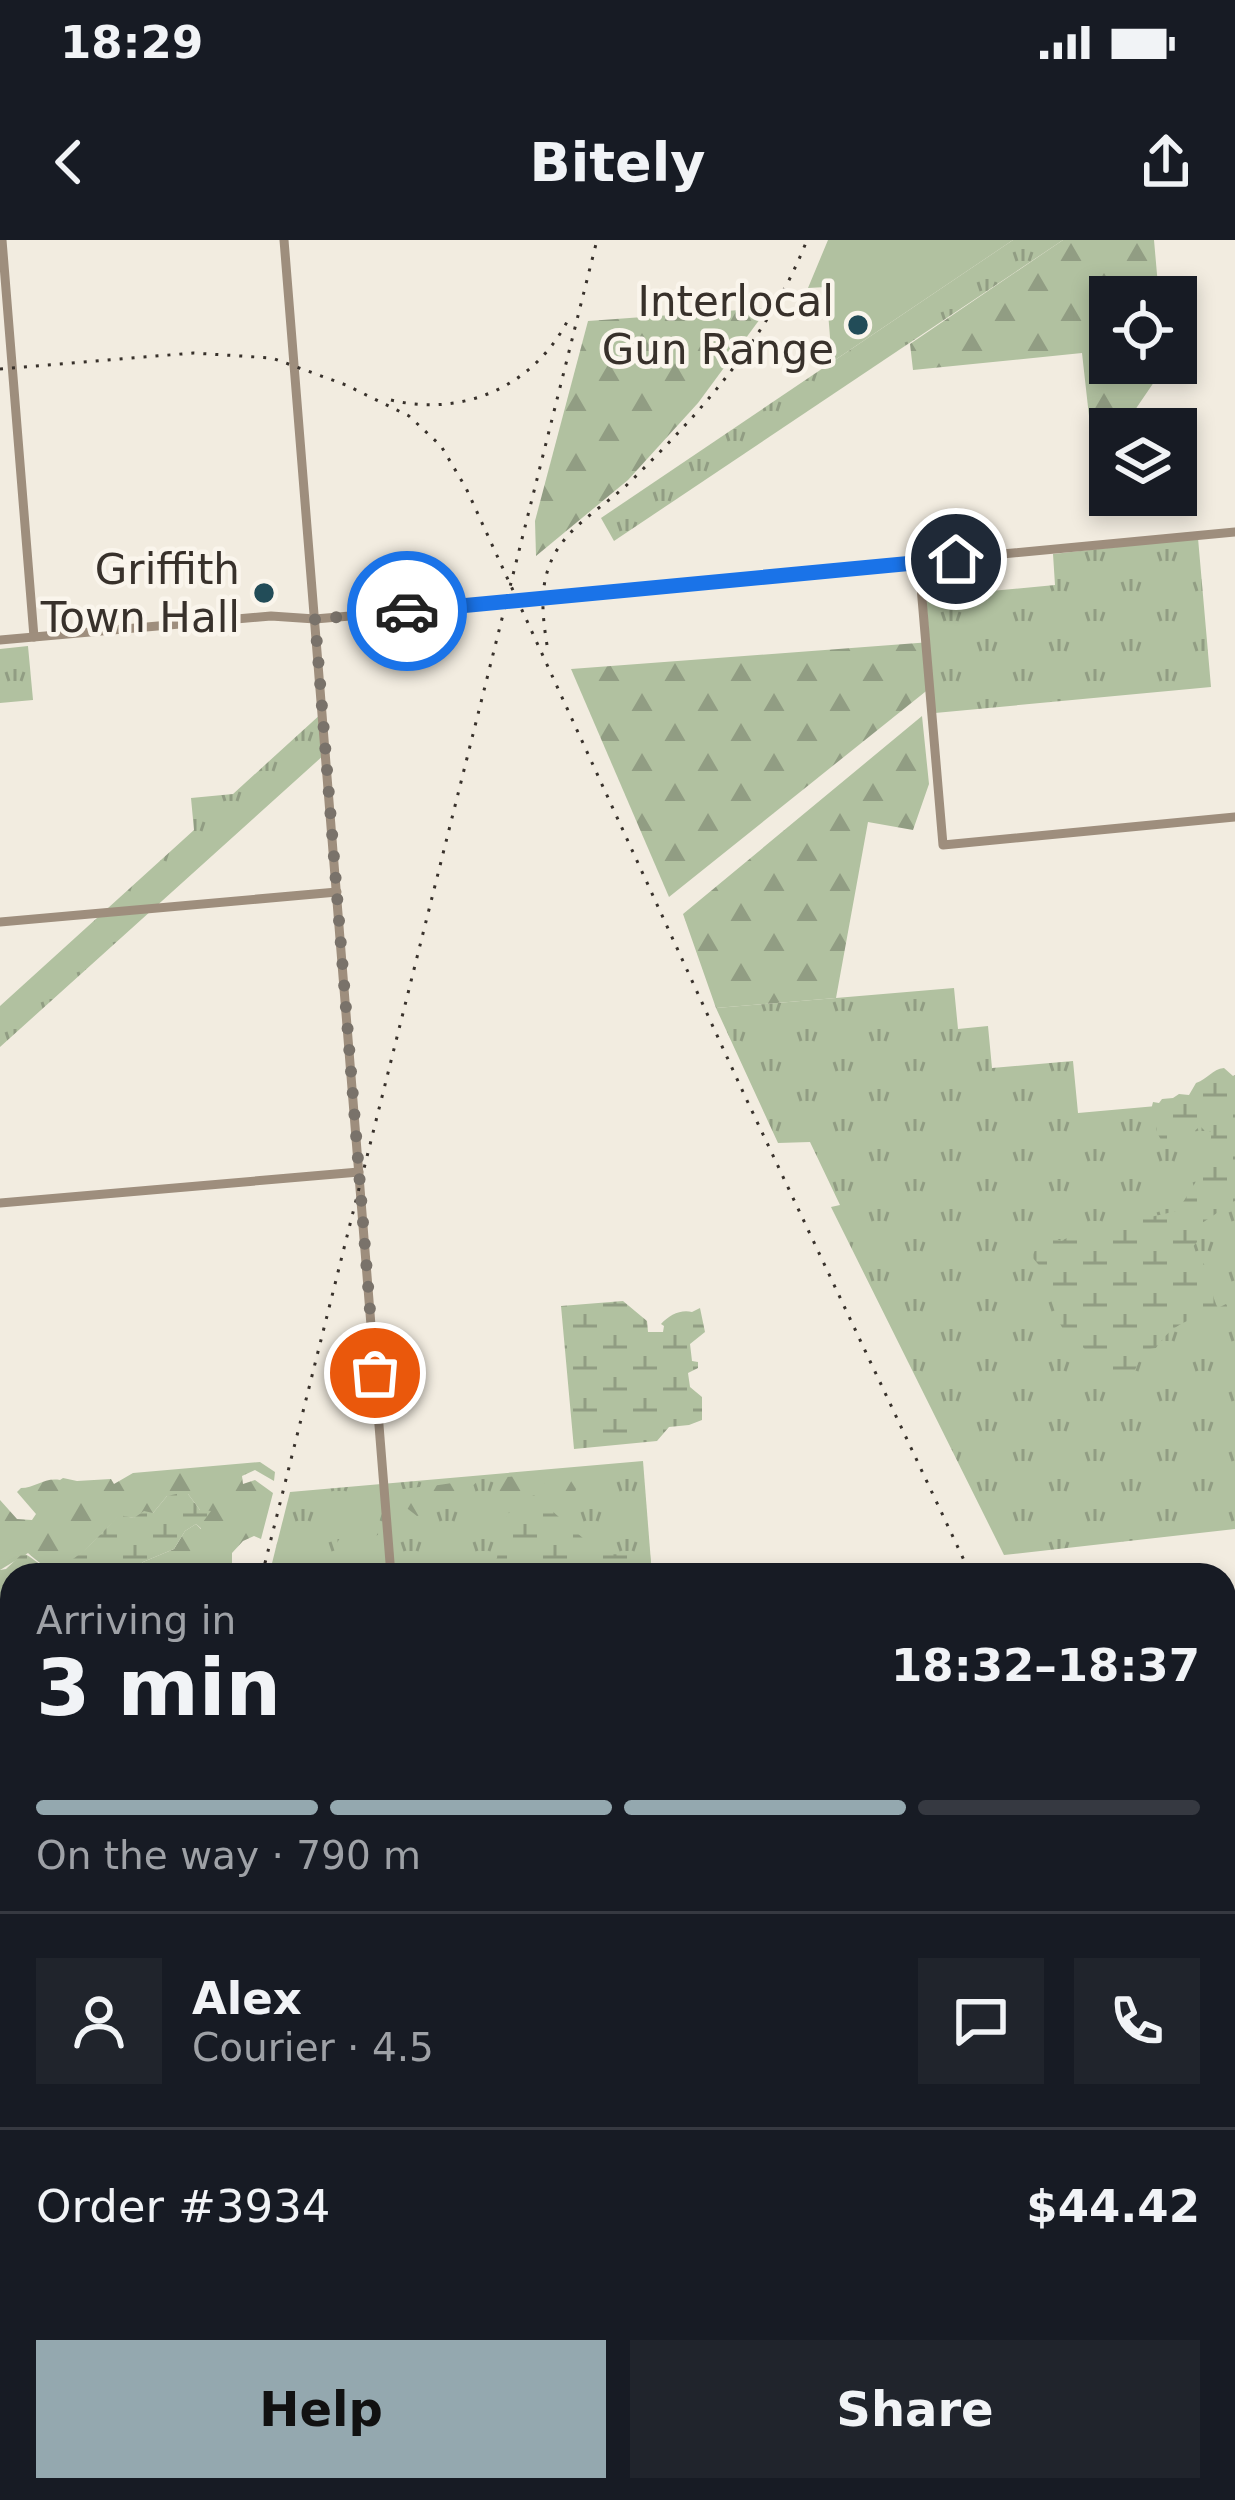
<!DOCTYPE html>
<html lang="en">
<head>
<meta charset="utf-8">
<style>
  :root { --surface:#171b24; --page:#20242c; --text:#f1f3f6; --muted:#9ea1a6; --line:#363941; --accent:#94a8af }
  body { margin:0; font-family:"DejaVu Sans",sans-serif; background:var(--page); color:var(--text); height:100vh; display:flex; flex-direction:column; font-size:45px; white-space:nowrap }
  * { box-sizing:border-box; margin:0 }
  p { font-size:39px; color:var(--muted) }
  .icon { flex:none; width:66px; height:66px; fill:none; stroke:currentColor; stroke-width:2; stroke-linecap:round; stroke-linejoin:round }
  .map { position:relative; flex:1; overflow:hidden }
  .sheet { position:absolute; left:0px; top:1323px; width:1236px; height:939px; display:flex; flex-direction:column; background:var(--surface); border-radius:36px 36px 0 0; box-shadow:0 6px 18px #0003 }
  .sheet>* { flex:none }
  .controls { position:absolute; left:1089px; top:36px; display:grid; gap:24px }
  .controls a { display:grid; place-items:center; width:108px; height:108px; border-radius:0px; background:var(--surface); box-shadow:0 6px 18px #0003; font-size:60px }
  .pin { position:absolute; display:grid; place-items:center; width:102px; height:102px; color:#fff; margin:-51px; border:6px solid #fff; border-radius:50%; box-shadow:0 3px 12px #0007 }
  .courier { position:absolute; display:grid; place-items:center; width:120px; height:120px; margin:-60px; border:9px solid #1a73e8; border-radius:50%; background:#fff; color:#222; box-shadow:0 3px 15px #0007 }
  .overview em { font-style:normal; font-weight:700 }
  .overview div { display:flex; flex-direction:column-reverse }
  .overview { display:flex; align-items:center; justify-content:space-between; height:204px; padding:0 36px }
  h1 { font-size:78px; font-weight:700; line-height:90px }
  .bar { display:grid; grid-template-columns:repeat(4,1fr); gap:18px 12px; align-content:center; height:144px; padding:0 36px }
  .bar i { height:15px; border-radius:9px; background:var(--line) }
  .bar .on { background:var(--accent) }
  .bar p { grid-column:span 4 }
  .line { display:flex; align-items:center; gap:30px; padding:0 36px; border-top:3px solid var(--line) }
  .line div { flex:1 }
  .round { display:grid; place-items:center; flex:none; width:126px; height:126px; border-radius:0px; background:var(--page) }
  .action { display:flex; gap:24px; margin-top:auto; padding:24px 36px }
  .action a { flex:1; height:138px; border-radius:0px; background:var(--accent); color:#111; font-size:48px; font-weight:700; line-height:138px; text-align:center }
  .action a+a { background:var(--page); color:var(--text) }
  .status { display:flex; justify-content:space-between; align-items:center; height:84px; padding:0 60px; background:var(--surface); direction:ltr }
  .status svg { height:33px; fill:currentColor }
  header { display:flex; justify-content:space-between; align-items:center; height:156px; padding:0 36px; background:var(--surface); font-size:54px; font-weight:700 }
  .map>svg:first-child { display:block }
  .grass { fill:url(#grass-tufts) }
  .forest { fill:url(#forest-firs) }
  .wetland { fill:url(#wetland-marsh) }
  .garden { fill:#b1c1a0 }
  .water { fill:url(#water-waves) }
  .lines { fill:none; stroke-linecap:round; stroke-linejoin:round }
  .stream { stroke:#80a5ae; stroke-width:3 }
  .secondary { stroke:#9e8e7d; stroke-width:9 }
  .rail { stroke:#38312b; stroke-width:3; stroke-dasharray:3 9; stroke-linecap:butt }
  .done { stroke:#79726a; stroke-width:12; stroke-dasharray:0 21.6 }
  .route { stroke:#1a73e8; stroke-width:15 }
  .poi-dot { fill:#224c58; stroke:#faf5ec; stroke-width:4.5 }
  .labels { text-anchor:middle; stroke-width:9; stroke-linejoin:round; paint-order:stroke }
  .poi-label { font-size:42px; fill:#38312b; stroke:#faf5ec; text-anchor:end }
</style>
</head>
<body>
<div class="status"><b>18:29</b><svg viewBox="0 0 49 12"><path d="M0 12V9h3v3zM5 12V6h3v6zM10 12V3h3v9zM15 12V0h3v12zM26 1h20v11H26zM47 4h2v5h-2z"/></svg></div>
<header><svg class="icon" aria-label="back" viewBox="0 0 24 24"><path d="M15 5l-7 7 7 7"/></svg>Bitely<svg class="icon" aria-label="share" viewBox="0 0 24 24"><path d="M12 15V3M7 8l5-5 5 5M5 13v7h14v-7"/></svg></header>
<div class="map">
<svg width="1235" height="2260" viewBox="0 0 1235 2260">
  <defs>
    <pattern id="grass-tufts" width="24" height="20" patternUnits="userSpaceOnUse" patternTransform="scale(3)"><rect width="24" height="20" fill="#b1c1a0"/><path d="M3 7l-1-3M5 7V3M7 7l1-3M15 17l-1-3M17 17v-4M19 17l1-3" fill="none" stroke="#919d83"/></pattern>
    <pattern id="forest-firs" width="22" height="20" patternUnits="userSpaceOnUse" patternTransform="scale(3)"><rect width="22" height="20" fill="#b1c1a0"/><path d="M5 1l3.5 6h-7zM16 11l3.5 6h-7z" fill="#919d83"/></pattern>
    <pattern id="wetland-marsh" width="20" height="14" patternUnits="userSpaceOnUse" patternTransform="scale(3)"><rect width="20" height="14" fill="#b1c1a0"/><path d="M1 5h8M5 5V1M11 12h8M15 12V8" fill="none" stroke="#919d83"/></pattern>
    <pattern id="water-waves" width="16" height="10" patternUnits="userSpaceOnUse" patternTransform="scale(3)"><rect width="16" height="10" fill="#80a5ae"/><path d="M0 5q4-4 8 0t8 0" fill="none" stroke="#6a878e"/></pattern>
  </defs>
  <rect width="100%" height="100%" fill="#f2ece0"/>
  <g class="grass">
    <path d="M1013,0h50l-449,301 -13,-23z"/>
    <path d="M1198,298l13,149 -276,26 -9,-116 129,-12 -2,-31z"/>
    <path d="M28,406l5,54 -33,3v-54z"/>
    <path d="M322,473l3,41 -325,293v-41l194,-176 -3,-32 42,-4z"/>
    <path d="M954,748l4,41 30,-3 4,42 81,-7 5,52 157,-14v430l-231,26 -173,-348 9,-2 -30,-63 -32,1 -62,-135z"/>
    <path d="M643,1221l9,114h-383l21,-83z"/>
  </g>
  <g class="forest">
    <path d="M1063,0h91l5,57h-49v66h55v3l-43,63h-12v18l-15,23 -13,-117 -169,17 -3,-26z"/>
    <path d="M768,68l-70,95 -70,77 -92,76 -1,-35 53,-200z"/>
    <path d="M931,402l-1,46 -261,209 -98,-228z"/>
    <path d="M922,476l7,68 -16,46 -45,-8 -32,176 -120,10 -33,-94z"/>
    <path d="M260,1222l15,10 -1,9 -19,-11 -13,6 1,8 12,-4 18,13 -12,46 -7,-3 -11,5 -11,12v11l4,6 19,-4 -2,9h-125l15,-13 31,-13 11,-18 11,-7 5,5 -1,-19 -12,-16 -21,2 -14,17 -19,5 -15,-2c-14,13 -45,51 -64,52 -11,0 -19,-8 -27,-15l-28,17v-70l17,19 15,1 4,-6 -19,-22 4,-4c14,0 24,-11 39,-8l3,-2 14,3 34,-2 3,5 19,-11z"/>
    <path d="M551,1232l2,4 18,5 5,8 -4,14 5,6h-7l-10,7 -19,-16 4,-16 -8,-3 -8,4 2,11 -15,8 -7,-5 -1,-6 -11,2 -4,-16 6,-3 8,1z"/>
    <path d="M462,1240l16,1c-14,13 -24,20 -42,26l3,-6c-7,0 -14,7 -17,14l-5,1 -13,-10 -2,5 -11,4 -11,-1 -2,21 -18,4v6l-21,13 -4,-12 12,-19 18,-3 -4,-11c26,-34 67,-21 101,-33z"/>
  </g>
  <g class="wetland">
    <path d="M1224,828l9,8 2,-1v126l-33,22 -6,9 1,10 -8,9c32,23 15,29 29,57l8,-4 6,10 -2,9 -11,4 -13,-3 -3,-9c-22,7 -34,14 -47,33l-12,2 -10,22 -18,10 -8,-8 -7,3 -17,-29 -17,-12 -8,-14 -8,-32 -1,-12 -18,-21 4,-9 -4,-7 2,-5 10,-4 17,9 6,-3v-9l10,-6 19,8 9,-3 9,-12 4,-1 6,8 53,-12c15,-22 36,-52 34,-80h-6l-5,-5 -15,14 -5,-1 -3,9c-13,0 -17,-8 -21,-19l2,-5 -7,-14 2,-8 6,1 3,-4 11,-1 6,-4 10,1 7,-12c12,-4 16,-14 28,-15z"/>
    <path d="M623,1061l24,20 1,11h15l1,-6 -3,-2c8,-9 20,-15 31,-12l8,-4 5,24 -15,12 2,17 6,1v6l-10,5 2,14 12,10v23l-13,5 -20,2 -12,14 -83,8 -13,-143z"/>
    <path d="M181,1253l7,1 12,16 11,1 -8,11v8l-7,-6 -11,7 -11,18 -31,13 -15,13h-116v79l-12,3v-87l6,-1 17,-16c8,3 15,12 25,14 22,5 56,-37 71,-52l15,3 10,-7 9,2 14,-17z"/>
    <path d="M534,1255l67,59 49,1 2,20h-166l11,-17 3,-29 13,-23z"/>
    <path d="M0,1483l7,5 -2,17 7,16v41l-3,5 3,3v28l-9,4 9,3v197l-5,3 -2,-15 -5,1z"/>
    <path d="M186,2250h275l1,10h-282z"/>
    <path d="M471,2250h206l1,9 -206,1z"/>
    <path d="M887,2250h188v10h-187z"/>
  </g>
  <path class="garden" d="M828,0h185l-181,122 -6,-75 -18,1z"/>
  <path class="water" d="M12,1894v152l-12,1v-144z"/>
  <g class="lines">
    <g class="stream">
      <path d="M0,1627l12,12"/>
      <path d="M0,1642l7,-1"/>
      <path d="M0,1655l12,-1"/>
      <path d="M3,1661h8l1,4"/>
      <path d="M5,1776l5,23"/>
    </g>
    <g class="secondary">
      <path d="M2,0l32,397"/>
      <path d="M284,0l107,1335"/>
      <path d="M919,323l24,282 292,-28"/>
      <path d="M0,400l271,-24 44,3 35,-3 885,-84"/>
      <path d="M0,682l337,-30"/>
      <path d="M0,963l359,-31"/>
      <path d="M465,2250l1,10"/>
    </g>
    <g class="rail">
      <path d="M0,129l193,-16 79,5 74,27 63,31 32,30 25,42 277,604 228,483"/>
      <path d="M391,160c75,18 146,-16 179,-84"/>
      <path d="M547,405c-5,-32 -8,-61 7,-90 18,-33 55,-51 80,-77 71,-70 136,-144 173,-238"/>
      <path d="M262,1335l335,-1335"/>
      <path d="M1224,1873l11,23"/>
      <path d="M28,2260l2,-10"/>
    </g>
  </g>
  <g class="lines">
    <path class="done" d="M375,1133l-60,-754 92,-8"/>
    <path class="route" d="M407,371l549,-52"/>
  </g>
  <g class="poi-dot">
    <circle cx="858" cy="85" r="12"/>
    <circle cx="264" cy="353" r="12"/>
  </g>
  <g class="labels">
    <g class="poi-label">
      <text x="834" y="76">Interlocal<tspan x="834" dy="48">Gun Range</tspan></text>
      <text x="240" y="344">Griffith<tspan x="240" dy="48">Town Hall</tspan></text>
    </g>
  </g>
</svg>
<div class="controls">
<a><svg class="icon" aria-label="locate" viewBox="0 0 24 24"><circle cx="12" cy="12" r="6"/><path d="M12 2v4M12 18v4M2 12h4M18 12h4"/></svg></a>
<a><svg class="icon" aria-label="layers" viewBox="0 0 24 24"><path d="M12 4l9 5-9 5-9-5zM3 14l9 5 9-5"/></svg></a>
</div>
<div class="pin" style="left:375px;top:1133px;background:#ea580c"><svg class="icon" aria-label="bag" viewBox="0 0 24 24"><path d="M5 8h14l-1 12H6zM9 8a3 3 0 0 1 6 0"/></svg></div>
<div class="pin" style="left:956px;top:319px;background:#1f2937"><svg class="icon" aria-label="home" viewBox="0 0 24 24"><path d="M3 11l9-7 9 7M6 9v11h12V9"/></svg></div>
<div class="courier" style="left:407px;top:371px"><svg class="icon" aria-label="car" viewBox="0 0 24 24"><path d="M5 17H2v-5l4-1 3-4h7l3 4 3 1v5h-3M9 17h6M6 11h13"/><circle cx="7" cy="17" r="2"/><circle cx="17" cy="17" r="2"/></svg></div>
<section class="sheet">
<div class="overview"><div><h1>3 min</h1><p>Arriving in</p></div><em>18:32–18:37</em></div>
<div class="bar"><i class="on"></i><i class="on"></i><i class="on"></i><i></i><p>On the way · 790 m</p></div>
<div class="line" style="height:216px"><a class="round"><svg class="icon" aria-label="person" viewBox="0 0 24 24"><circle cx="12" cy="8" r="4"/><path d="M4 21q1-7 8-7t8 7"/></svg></a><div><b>Alex</b><p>Courier · 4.5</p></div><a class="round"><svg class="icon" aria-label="chat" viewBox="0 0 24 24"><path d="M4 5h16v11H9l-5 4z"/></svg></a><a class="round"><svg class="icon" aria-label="phone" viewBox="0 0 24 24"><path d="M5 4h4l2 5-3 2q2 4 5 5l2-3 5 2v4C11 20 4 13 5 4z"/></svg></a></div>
<div class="line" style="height:156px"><div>Order #3934</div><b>$44.42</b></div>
<div class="action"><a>Help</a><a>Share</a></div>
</section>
</div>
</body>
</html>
